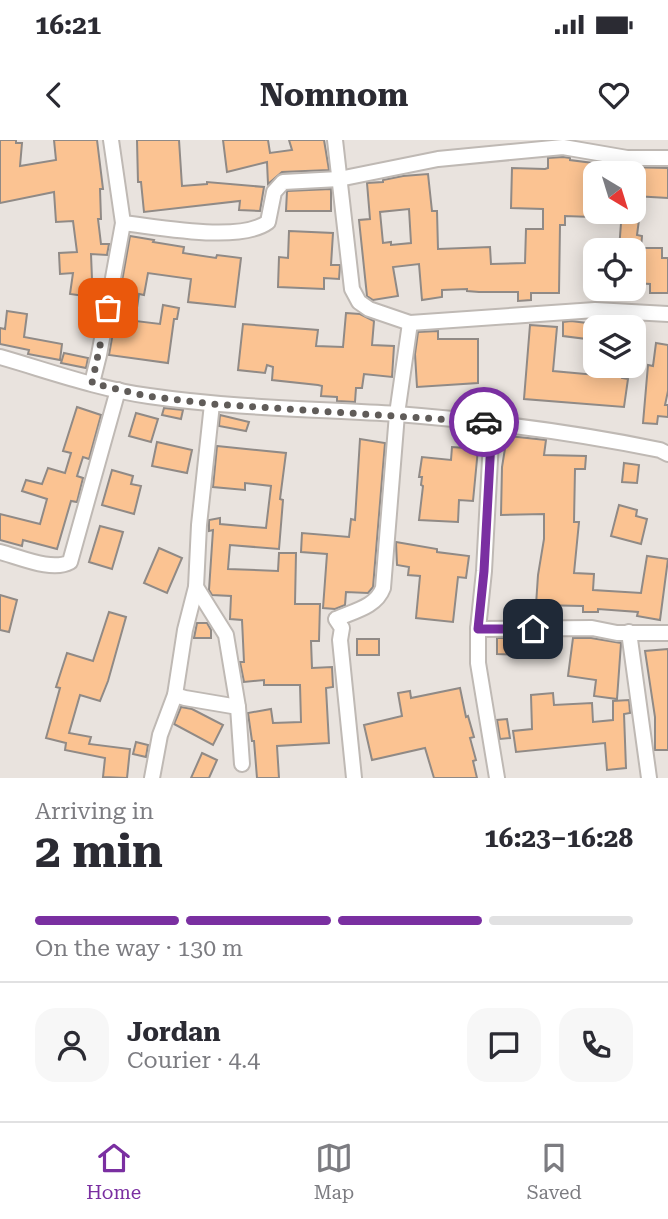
<!DOCTYPE html>
<html lang="en">
<head>
<meta charset="utf-8">
<style>
  :root { --surface:#fff; --page:#f7f7f7; --text:#2b2b33; --muted:#7c7c81; --line:#e1e1e2; --accent:#7a2fa1 }
  body { margin:0; font-family:"Roboto Serif",serif; background:var(--page); color:var(--text); height:100vh; display:flex; flex-direction:column; font-size:26px; white-space:nowrap }
  * { box-sizing:border-box; margin:0 }
  p { font-size:23px; color:var(--muted) }
  .icon { flex:none; width:38px; height:38px; fill:none; stroke:currentColor; stroke-width:2; stroke-linecap:round; stroke-linejoin:round }
  .map { position:relative; height:638px; overflow:hidden }
  .sheet { display:flex; flex-direction:column; background:var(--surface); flex:1 }
  .sheet>* { flex:none }
  .needle { width:46px; rotate:142deg }
  .tools { position:absolute; left:583px; top:21px; display:grid; gap:14px }
  .tools a { display:grid; place-items:center; width:63px; height:63px; border-radius:14px; background:var(--surface); box-shadow:0 4px 18px #0003; font-size:35px }
  .pin { position:absolute; display:grid; place-items:center; width:60px; height:60px; color:#fff; margin:-30px; border-radius:14px; box-shadow:0 4px 10px #0006 }
  .courier { position:absolute; display:grid; place-items:center; width:70px; height:70px; margin:-35px; border:5px solid #7a2fa1; border-radius:50%; background:#fff; color:#222; box-shadow:0 2px 9px #0007 }
  .head em { font-style:normal; font-weight:700 }
  .head div { display:flex; flex-direction:column-reverse }
  .head { display:flex; align-items:center; justify-content:space-between; height:119px; padding:0 35px }
  h1 { font-size:46px; font-weight:700; line-height:52px }
  .bar { display:grid; grid-template-columns:repeat(4,1fr); gap:10px 7px; align-content:center; height:84px; padding:0 35px }
  .bar i { height:9px; border-radius:5px; background:var(--line) }
  .bar .active { background:var(--accent) }
  .bar p { grid-column:span 4 }
  .line { display:flex; align-items:center; gap:18px; padding:0 35px; border-top:2px solid var(--line) }
  .line div { flex:1 }
  .round { display:grid; place-items:center; flex:none; width:74px; height:74px; border-radius:21px; background:var(--page) }
  .status { display:flex; justify-content:space-between; align-items:center; height:49px; padding:0 35px; background:var(--surface); direction:ltr }
  .status svg { height:19px; fill:currentColor }
  header { display:flex; justify-content:space-between; align-items:center; height:91px; padding:0 35px; background:var(--surface); font-size:32px; font-weight:700 }
  .tabs { display:flex; justify-content:space-around; align-items:center; height:98px; border-top:2px solid var(--line); background:var(--surface); font-size:19px; color:var(--muted) }
  .tabs a { display:grid; justify-items:center; gap:4px }
  .tabs .active { color:var(--accent) }
  .map>svg:first-child { display:block }
  .building { fill:#fbc392; stroke:#908a86; stroke-width:2; fill-rule:evenodd }
  .lines { fill:none; stroke-linecap:round; stroke-linejoin:round }
  .street-casing { stroke:#bfb9b4; stroke-width:18 }
  .street { stroke:#fff; stroke-width:14 }
  .done { stroke:#605c59; stroke-width:7; stroke-dasharray:0 12.6 }
  .route { stroke:#7a2fa1; stroke-width:9 }
</style>
</head>
<body>
<div class="status"><b>16:21</b><svg viewBox="0 0 49 12"><path d="M0 12V9h3v3zM5 12V6h3v6zM10 12V3h3v9zM15 12V0h3v12zM26 1h20v11H26zM47 4h2v5h-2z"/></svg></div>
<header><svg class="icon" aria-label="back" viewBox="0 0 24 24"><path d="M15 5l-7 7 7 7"/></svg>Nomnom<svg class="icon" aria-label="heart" viewBox="0 0 24 24"><path d="M12 20l-8-8c-3-5 5-10 8-4 3-6 11-1 8 4z"/></svg></header>
<div class="map">
<svg width="668" height="638" viewBox="0 0 668 638">
  <rect width="100%" height="100%" fill="#e9e3de"/>
  <g class="building">
    <path d="M0,0h16v3h6l-2,23 36,-6 -2,-20h43l6,49h-3l1,30h-3l3,25h8l-2,11 -16,-1 1,25 9,1 -2,18 -29,-4 3,-21 -13,1 -1,-21 18,-1 -4,-31 -17,1 -2,-30 -54,11z"/>
    <path d="M137,0h42l3,46 25,-2v-2l57,5 -4,24 -21,-1 1,-9 -96,11 -3,-30h-3z"/>
    <path d="M223,0h45l2,13 22,-3 -3,-10h35l5,30 -47,2 -14,12 -1,-22 -40,10z"/>
    <path d="M563,17l7,1v2l55,7 43,1v30l-34,-2v-23h-39l-3,44 -27,-1v9h-5l-1,68h-28v7l-13,1v-9h-39l-12,-1v-2l-25,1v7l-20,3 -3,-36 -26,3 5,29 -25,4 -6,-4 -8,-76 11,-1 -3,-36 16,-1v-2l20,-4 25,-2 4,37h5l1,38 52,-2 1,17 34,-1 1,-34h17v-20l-32,-1 1,-40 33,1 3,-1v-10zM409,69l2,34 -20,2v-3l-8,1 -3,-31z"/>
    <path d="M331,49v22h-45l1,-20z"/>
    <path d="M610,72h30l-3,23 5,1 -1,12h21v10h6v35h-18v-9l-16,-1v-33h-15l2,-27 -12,-1z"/>
    <path d="M289,91l44,2 -2,32h9l-1,14 -15,-1v11l-46,-2 1,-30 9,1z"/>
    <path d="M130,96l24,4 -1,2 31,5 -1,6 33,5 1,-3 24,3 -6,49 -47,-5 3,-23 -43,-6 -4,22 -5,-1 -4,27 25,3 3,-19 16,3 -2,11h-3l-6,44 -59,-8z"/>
    <path d="M7,171l20,3 -3,23 38,7 -2,16 -32,-6 1,-4 -29,-6v-16l5,1z"/>
    <path d="M346,173l14,1 14,7 -2,24 22,1 -2,31 -28,-3 -2,14h-6l-1,14 -18,-1v-4l-16,-1 1,-10 -4,-1 -46,-5 1,-13 -6,-2 -2,8 -27,-3 5,-46 75,6 -2,16 27,1z"/>
    <path d="M571,181l24,3v16l-32,-4v-14z"/>
    <path d="M530,185l27,2 -4,44 43,4 1,-9h26l-1,12 6,1 -4,28 -100,-8z"/>
    <path d="M438,191v8h40v44l-61,4 -2,-33 3,-22z"/>
    <path d="M656,203l12,2v46l-3,14h3v12l-10,-1 -1,8 -14,-1 5,-58 5,1z"/>
    <path d="M64,213l24,5 -2,10 -25,-5z"/>
    <path d="M77,267l24,8 -12,44 -6,-2 -6,19 6,2 -6,24 -6,-1 -14,48 -34,-9 -1,6 -22,-6v-26l40,10 7,-25 -25,-8 4,-11 16,4 6,-16 17,5 6,-20 -8,-2z"/>
    <path d="M164,268l19,2 -2,9 -19,-4z"/>
    <path d="M136,273l22,6 -7,23 -22,-6z"/>
    <path d="M220,275l29,7 -3,9 -27,-5z"/>
    <path d="M507,296l39,4 -2,15 42,1 -1,13h-10l-1,53h5l-5,51 20,1 -1,16 48,3 6,-37 21,3 -8,61 -23,-4 1,-4 -40,-3v3h-15v-6l-47,-1 2,-30 6,-36v-25l-43,1 1,-48z"/>
    <path d="M360,299l25,4 -12,144 -5,6 -22,-1 -1,13 -10,4 -12,-1 4,-54 -26,-2 1,-19 47,4 2,-18 4,1z"/>
    <path d="M157,302l35,8 -5,23 -35,-7z"/>
    <path d="M217,306l69,7 -6,46 3,1 -4,49 -49,-4 -2,24 50,2 1,-18h17l-1,51h25l-1,37h-8l1,27 20,-1 1,20 -7,1 3,55 -52,3 2,32h-22l-3,-37h-2l-4,-28 23,-4 2,14 28,-1 -1,-37h-36v-5l-20,2 -4,-20h4l-2,-42 -12,-1 1,-23 -19,-1 -3,-5 4,-60 -4,1v-11l11,-2v6l46,4 5,-42 -26,-3v7l-32,-3z"/>
    <path d="M452,307l26,2 -5,52 -14,-1 -1,22 -39,-2 4,-34 -2,-1 1,-8h-3l3,-20 29,3z"/>
    <path d="M624,323l15,2 -2,18 -15,-1z"/>
    <path d="M112,330l21,6 -2,8 10,2 -7,28 -32,-9z"/>
    <path d="M619,365l18,5 -1,6 11,3 -6,25 -30,-8z"/>
    <path d="M100,386l23,6 -11,37 -23,-7z"/>
    <path d="M396,402l41,7v3l32,4 -3,22 -8,-1 -5,45 -37,-4 4,-42 -12,-1 1,-8 -12,-2z"/>
    <path d="M159,408l23,10 -15,35 -23,-10z"/>
    <path d="M0,455l17,5 -8,32 -9,-2z"/>
    <path d="M109,472l17,5 -18,64 -8,20 -20,-6 -11,38 22,4 -2,7 41,5 -3,29 -24,-1 2,-19 -40,-8 1,-7 -20,-5 14,-50 -4,-1 11,-34 26,8z"/>
    <path d="M197,483h10l4,7v8h-17z"/>
    <path d="M497,498h22v17l-22,-1z"/>
    <path d="M573,498h18l30,5 -4,56 -23,-3 2,-16 -28,-4z"/>
    <rect x="357" y="499" width="22" height="16"/>
    <path d="M668,509v101h-13v-33l-10,-66z"/>
    <path d="M460,548l6,29 2,-1 6,21 -4,1 6,22 -3,1 4,17h-43l-9,-30 -53,12 -8,-35 38,-9 -4,-23 12,-2 1,7z"/>
    <path d="M553,553l1,12 38,-2 1,19 20,-2v-19l16,-1 1,13 -6,1 2,54 -19,2 -2,-27 -89,9 -3,-21 19,-2 -1,-34z"/>
    <path d="M181,567l11,2 31,16 -10,20 -39,-21z"/>
    <path d="M507,579l3,19 -10,1 -3,-19z"/>
    <path d="M136,602l12,3 -2,12 -13,-3z"/>
    <path d="M202,613l15,7 -8,18h-18z"/>
  </g>
  <g class="lines">
    <defs>
      <g id="street">
        <path d="M335,0l17,149 7,13 10,7 41,14 185,-13 73,4"/>
        <path d="M123,83c36,4 117,20 145,-1l6,-30 9,-10 56,-3 99,-20 125,-12 64,11h41"/>
        <path d="M0,217c49,14 98,32 149,39 82,12 165,13 248,18 89,7 176,18 263,36l8,4"/>
        <path d="M92,243l7,-28 24,-132 -12,-83"/>
        <path d="M492,282l-8,149 -6,58v34l19,115"/>
        <path d="M0,412c20,5 52,20 70,10l48,-172"/>
        <path d="M196,447l30,48 12,72 4,57"/>
        <path d="M478,489l114,-1 25,5h51"/>
        <path d="M629,492l20,146"/>
        <path d="M175,555l10,3 53,9"/>
        <path d="M152,638l8,-43 15,-40 10,-65 11,-43 3,-62 13,-121"/>
        <path d="M354,638l-14,-138 2,-12 -6,-9c18,-8 40,-12 47,-31l14,-174 13,-91"/>
      </g>
    </defs>
    <use href="#street" class="street-casing"/>
    <use href="#street" class="street"/>
  </g>
  <g class="lines">
    <path class="done" d="M108,168l-16,75 54,13 66,8 272,18"/>
    <path class="route" d="M484,282h8l-8,149 -6,58h55"/>
  </g>
</svg>
<div class="tools">
<a><svg class="needle" viewBox="-14 -14 28 28"><path d="M0-13l5 13h-10z" fill="#e53935"/><path d="M0 13l5-13h-10z" fill="#7c7c81"/></svg></a>
<a><svg class="icon" aria-label="locate" viewBox="0 0 24 24"><circle cx="12" cy="12" r="6"/><path d="M12 2v4M12 18v4M2 12h4M18 12h4"/></svg></a>
<a><svg class="icon" aria-label="layers" viewBox="0 0 24 24"><path d="M12 4l9 5-9 5-9-5zM3 14l9 5 9-5"/></svg></a>
</div>
<div class="pin" style="left:108px;top:168px;background:#ea580c"><svg class="icon" aria-label="bag" viewBox="0 0 24 24"><path d="M5 8h14l-1 12H6zM9 8a3 3 0 0 1 6 0"/></svg></div>
<div class="pin" style="left:533px;top:489px;background:#1f2937"><svg class="icon" aria-label="home" viewBox="0 0 24 24"><path d="M3 11l9-7 9 7M6 9v11h12V9"/></svg></div>
<div class="courier" style="left:484px;top:282px"><svg class="icon" aria-label="car" viewBox="0 0 24 24"><path d="M5 17H2v-5l4-1 3-4h7l3 4 3 1v5h-3M9 17h6M6 11h13"/><circle cx="7" cy="17" r="2"/><circle cx="17" cy="17" r="2"/></svg></div>
</div>
<section class="sheet">
<div class="head"><div><h1>2 min</h1><p>Arriving in</p></div><em>16:23–16:28</em></div>
<div class="bar"><i class="active"></i><i class="active"></i><i class="active"></i><i></i><p>On the way · 130 m</p></div>
<div class="line" style="height:126px"><a class="round"><svg class="icon" aria-label="person" viewBox="0 0 24 24"><circle cx="12" cy="8" r="4"/><path d="M4 21q1-7 8-7t8 7"/></svg></a><div><b>Jordan</b><p>Courier · 4.4</p></div><a class="round"><svg class="icon" aria-label="chat" viewBox="0 0 24 24"><path d="M4 5h16v11H9l-5 4z"/></svg></a><a class="round"><svg class="icon" aria-label="phone" viewBox="0 0 24 24"><path d="M5 4h4l2 5-3 2q2 4 5 5l2-3 5 2v4C11 20 4 13 5 4z"/></svg></a></div>
</section>
<nav class="tabs">
<a class="active"><svg class="icon" aria-label="home" viewBox="0 0 24 24"><path d="M3 11l9-7 9 7M6 9v11h12V9"/></svg>Home</a>
<a><svg class="icon" aria-label="map" viewBox="0 0 24 24"><path d="M3 6l6-2 6 2 6-2v14l-6 2-6-2-6 2zM9 4v14M15 6v14"/></svg>Map</a>
<a><svg class="icon" aria-label="saved" viewBox="0 0 24 24"><path d="M7 4h10v16l-5-4-5 4z"/></svg>Saved</a>
</nav>
</body>
</html>
